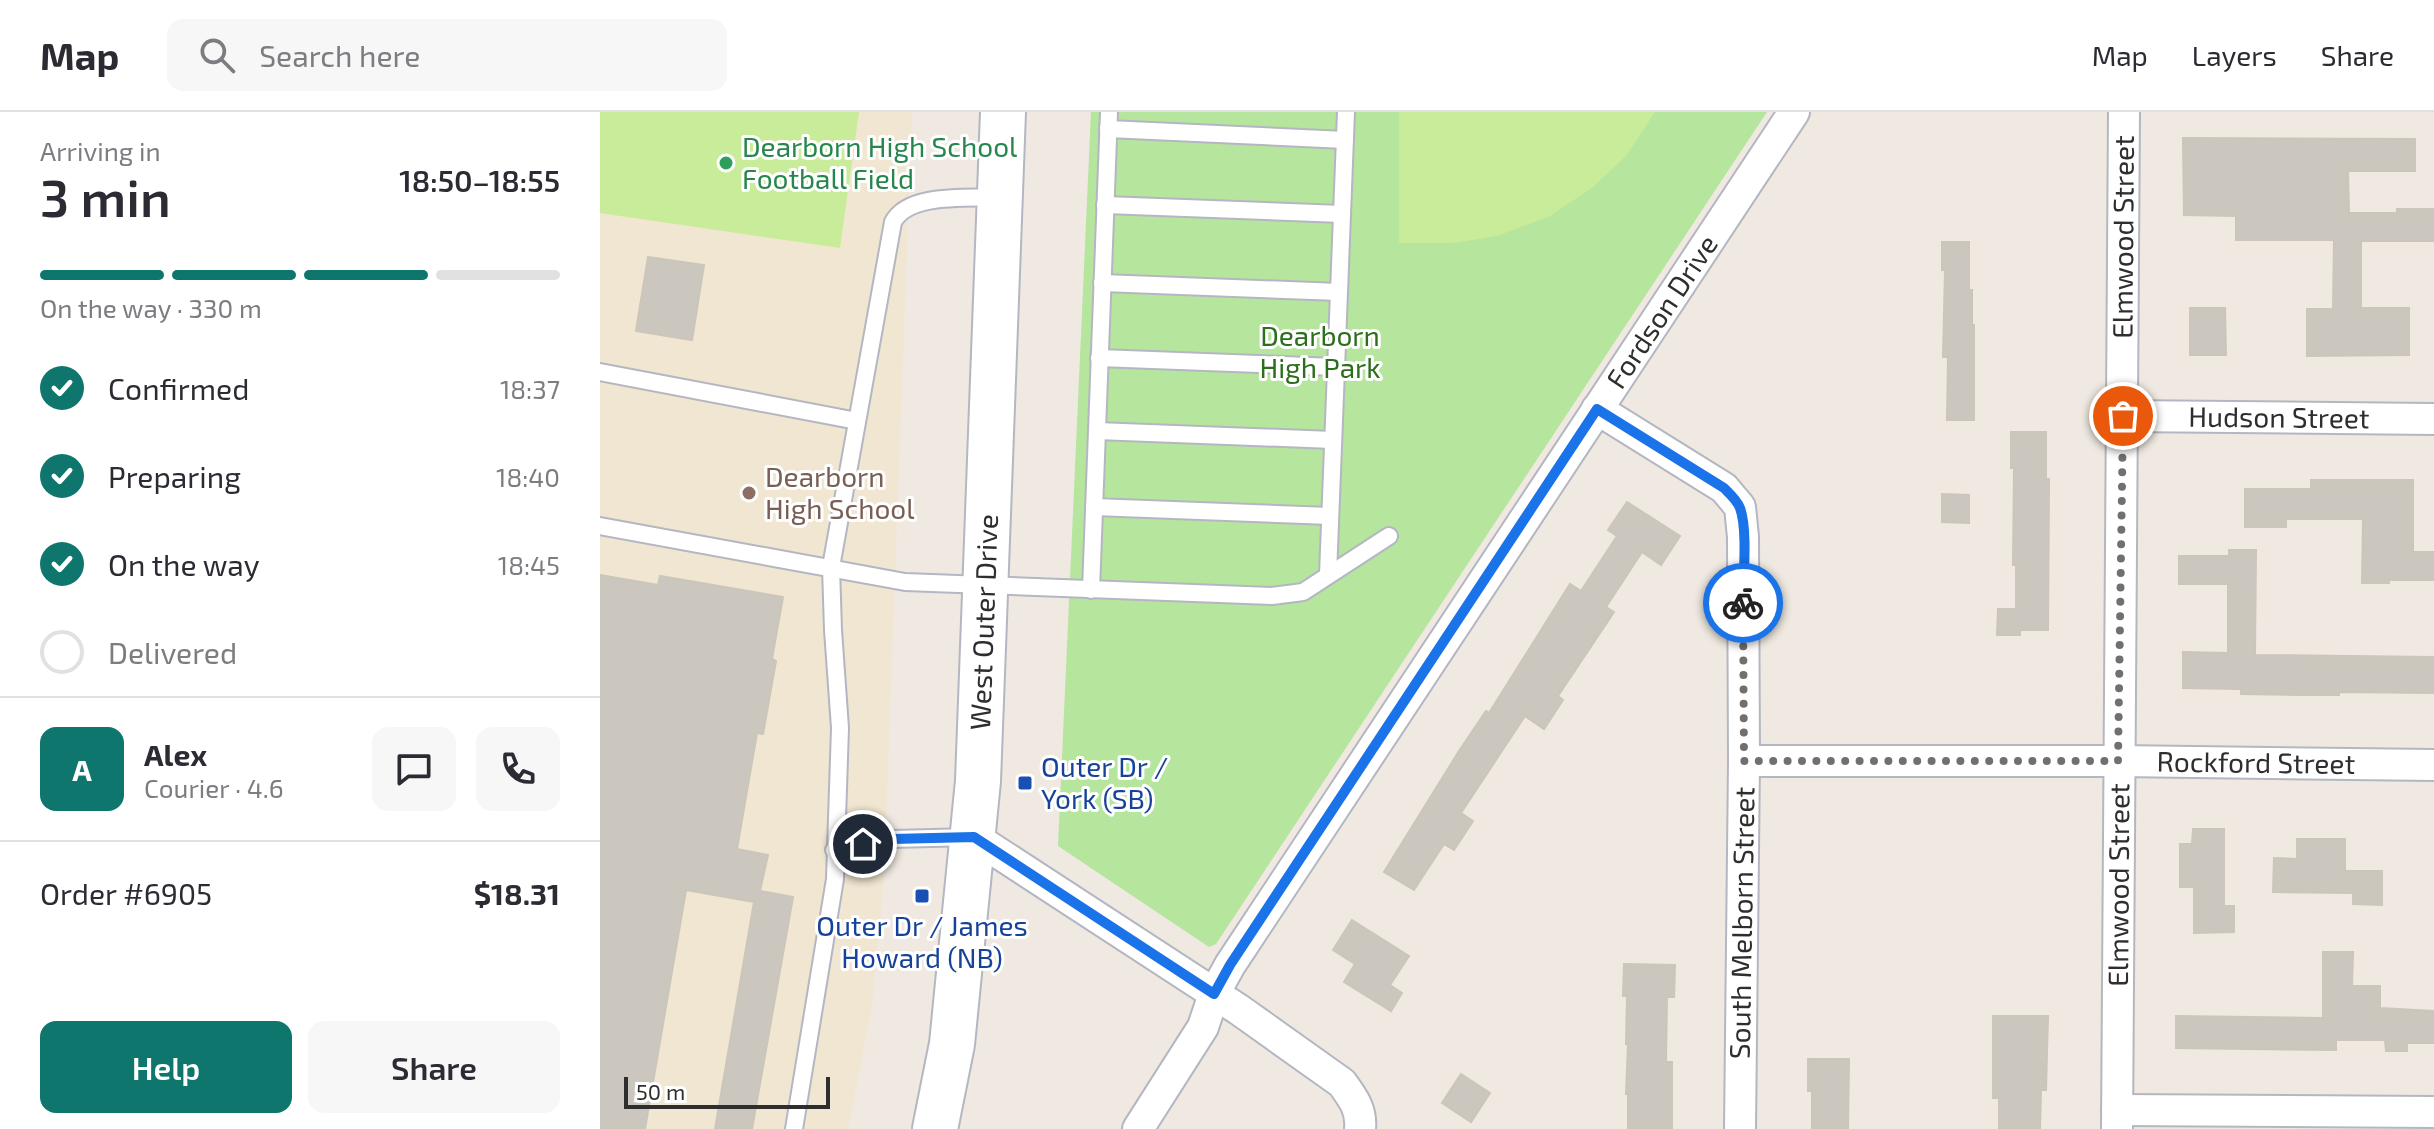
<!DOCTYPE html>
<html lang="en">
<head>
<meta charset="utf-8">
<style>
  :root { --surface:#fff; --page:#f7f7f7; --text:#2b2b33; --muted:#7c7c81; --line:#e1e1e2; --accent:#0f766e }
  body { margin:0; font-family:"Exo 2",sans-serif; background:var(--page); color:var(--text); height:100vh; display:flex; flex-direction:column; font-size:30px; white-space:nowrap }
  * { box-sizing:border-box; margin:0 }
  p { font-size:26px; color:var(--muted) }
  .icon { flex:none; width:44px; height:44px; fill:none; stroke:currentColor; stroke-width:2; stroke-linecap:round; stroke-linejoin:round }
  .map { position:relative; flex:1; overflow:hidden }
  .drawer { display:flex; flex-direction:column; background:var(--surface); width:600px }
  .drawer>* { flex:none }
  .scale { position:absolute; left:24px; bottom:20px; width:206px; box-sizing:border-box; padding-left:8px; border:4px solid #2e2e2e; border-top:0; font-size:22px; line-height:28px; white-space:nowrap; color:#2e2e2e; -webkit-text-stroke:6px #fff; paint-order:stroke }
  .pin { position:absolute; display:grid; place-items:center; width:68px; height:68px; color:#fff; margin:-34px; border:4px solid #fff; border-radius:50%; box-shadow:0 2px 8px #0007 }
  .courier { position:absolute; display:grid; place-items:center; width:80px; height:80px; margin:-40px; border:6px solid #1a73e8; border-radius:50%; background:#fff; color:#222; box-shadow:0 2px 10px #0007 }
  .summary em { font-style:normal; font-weight:600 }
  .summary div { display:flex; flex-direction:column-reverse }
  .summary { display:flex; align-items:center; justify-content:space-between; height:136px; padding:0 40px }
  h1 { font-size:52px; font-weight:600; line-height:60px }
  .bar { display:grid; grid-template-columns:repeat(4,1fr); gap:12px 8px; align-content:center; height:96px; padding:0 40px }
  .bar i { height:10px; border-radius:6px; background:var(--line) }
  .bar .selected { background:var(--accent) }
  .bar p { grid-column:span 4 }
  .line { display:flex; align-items:center; gap:20px; padding:0 40px; border-top:2px solid var(--line) }
  .line div { flex:1 }
  .round { display:grid; place-items:center; flex:none; width:84px; height:84px; border-radius:16px; background:var(--page) }
  ol { padding:0 40px; list-style:none }
  li { display:flex; align-items:center; gap:24px; height:88px }
  li p { margin-inline-start:auto }
  li .icon { padding:8px; border-radius:50%; background:var(--accent); color:#fff; stroke-width:4 }
  li:last-child { color:var(--muted) }
  li i { width:44px; height:44px; border:4px solid var(--line); border-radius:50% }
  .button { display:flex; gap:16px; margin-top:auto; padding:16px 40px }
  .button a { flex:1; height:92px; border-radius:16px; background:var(--accent); color:#fff; font-size:32px; font-weight:600; line-height:92px; text-align:center }
  .button a+a { background:var(--page); color:var(--text) }
  header { display:flex; align-items:center; gap:48px; box-sizing:border-box; height:112px; padding:0 40px; background:var(--surface); border-bottom:2px solid var(--line) }
  header strong { font-size:38px }
  nav { display:flex; gap:44px; margin-inline-start:auto; font-size:28px }
  .search { width:560px; height:72px; background:var(--page); display:flex; align-items:center; gap:20px; box-sizing:border-box; padding:0 28px; border-radius:16px; color:var(--muted); font-size:30px }
  main { display:flex; flex:1; min-height:0 }
  .map>svg:first-child { display:block }
  .education { fill:#f0e6d1 }
  .green { fill:#b6e59e }
  .pitch { fill:#c9ec9a }
  .building { fill:#cbc7bf; stroke:#cbc5ba; stroke-width:2 }
  .lines { fill:none; stroke-linecap:round; stroke-linejoin:round }
  .lane-casing { stroke:#b4b7c1; stroke-width:20 }
  .street-casing { stroke:#b4b7c1; stroke-width:34 }
  .secondary-casing { stroke:#b4b7c1; stroke-width:48 }
  .lane { stroke:#fff; stroke-width:16 }
  .street { stroke:#fff; stroke-width:30 }
  .secondary { stroke:#fff; stroke-width:44 }
  .done { stroke:#726f6d; stroke-width:8; stroke-dasharray:0 14.4 }
  .route { stroke:#1a73e8; stroke-width:10 }
  .leisure-dot { fill:#2e9e5b; stroke:#fff; stroke-width:3 }
  .education-dot { fill:#8d6e63; stroke:#fff; stroke-width:3 }
  .transit-dot { fill:#1a4fb4; stroke:#fff; stroke-width:3 }
  .labels { text-anchor:middle; stroke-width:6; stroke-linejoin:round; paint-order:stroke }
  .leisure-label { font-size:28px; fill:#27864d; stroke:#fff; text-anchor:start }
  .street-label { font-size:28px; fill:#2e2e2e; stroke:#fff }
  .park-label { font-size:28px; fill:#2c6e1b; stroke:#fff }
  .education-label { font-size:28px; fill:#785e54; stroke:#fff; text-anchor:start }
  .transit-label { font-size:28px; fill:#164399; stroke:#fff; text-anchor:start }
</style>
</head>
<body>
<header>
<strong>Map</strong>
<div class="search"><svg class="icon" aria-label="search" viewBox="0 0 24 24"><circle cx="10" cy="10" r="6"/><path d="M15 15l6 6"/></svg>Search here</div>
<nav><a>Map</a><a>Layers</a><a>Share</a></nav>
</header>
<main>
<section class="drawer">
<div class="summary"><div><h1>3 min</h1><p>Arriving in</p></div><em>18:50–18:55</em></div>
<div class="bar"><i class="selected"></i><i class="selected"></i><i class="selected"></i><i></i><p>On the way · 330 m</p></div>
<ol>
<li><svg class="icon" aria-label="check" viewBox="0 0 24 24"><path d="M5 12l5 5 9-10"/></svg>Confirmed<p>18:37</p></li>
<li><svg class="icon" aria-label="check" viewBox="0 0 24 24"><path d="M5 12l5 5 9-10"/></svg>Preparing<p>18:40</p></li>
<li><svg class="icon" aria-label="check" viewBox="0 0 24 24"><path d="M5 12l5 5 9-10"/></svg>On the way<p>18:45</p></li>
<li><i></i>Delivered</li>
</ol>
<div class="line" style="height:144px"><b class="round" style="background:var(--accent);color:#fff">A</b><div><b>Alex</b><p>Courier · 4.6</p></div><a class="round"><svg class="icon" aria-label="chat" viewBox="0 0 24 24"><path d="M4 5h16v11H9l-5 4z"/></svg></a><a class="round"><svg class="icon" aria-label="phone" viewBox="0 0 24 24"><path d="M5 4h4l2 5-3 2q2 4 5 5l2-3 5 2v4C11 20 4 13 5 4z"/></svg></a></div>
<div class="line" style="height:104px"><div>Order #6905</div><b>$18.31</b></div>
<div class="button"><a>Help</a><a>Share</a></div>
</section>
<div class="map">
<svg width="1834" height="1017" viewBox="0 0 1834 1017">
  <rect width="100%" height="100%" fill="#efe9e1"/>
  <path class="education" d="M0,0h312l-28,762 -12,132 -24,123h-248z"/>
  <path class="green" d="M491,0h676l-551,832 -7,3 -151,-101z"/>
  <g class="pitch">
    <path d="M0,0h259l-19,136 -240,-35z"/>
    <path d="M799,0h256l-29,44 -33,31 -43,29 -53,20 -44,7h-54z"/>
  </g>
  <g class="building">
    <path d="M1583,26l232,1v32h-67l1,42h48v-4h37v32h-73v67h48v47l-102,1v-47h26l1,-69h-98v-24l-52,-1z"/>
    <path d="M1342,130h27v48h3v35h2v95h-27l1,-63h-5l2,-87h-3z"/>
    <path d="M48,145l56,8 -12,75 -56,-9z"/>
    <path d="M1590,196h35l1,47h-36z"/>
    <path d="M1411,320h35v47h3l-1,151h-28v5h-23l1,-26h18v-44h-3l1,-97h-3z"/>
    <path d="M1711,368h102v72h21v28h-45v3h-27l1,-64h-77v8h-41v-38h66z"/>
    <path d="M1342,382l27,1v28l-27,-1z"/>
    <path d="M1027,390l53,34 -19,29 -19,-13 -36,55 8,5 -56,84 5,4 -19,29 -19,-13 -64,97 12,8 -19,29 -10,-6 -30,46 -30,-18 75,-121 27,-40 3,2 81,-129 11,7 36,-55 -9,-6z"/>
    <path d="M1629,438h27l-1,105 179,2v36l-95,-1v3h-41l-57,-1v-5l-58,-1v-36l45,1v-69h-49v-28h50z"/>
    <path d="M0,463l58,10 2,-9 123,21 -11,62 4,2 -13,73 -6,-1 -20,116 31,6 -8,36 33,6 -41,232h-37l39,-227 -68,-12 -41,239h-45z"/>
    <path d="M1593,717h31v77h10v26l-40,1v-46h-14v-43h12z"/>
    <path d="M1697,727h48v32h37v34l-29,-1v-11l-80,-1 1,-34 23,1z"/>
    <path d="M752,808l57,36 -19,29 12,8 -11,18 -47,-29 11,-18 -22,-14z"/>
    <path d="M1723,840h30l-1,34h28v22l54,3v32h-27v8h-21l-1,-11h-49v10l-160,-2v-32l147,2z"/>
    <path d="M1024,852l51,1 -1,32h-7l-1,65h6v67h-44v-35h-2l2,-50h-2l1,-48h-4z"/>
    <path d="M1393,904h55l-2,74h-5l-1,39h-41v-31h-6z"/>
    <path d="M1208,947h41l-1,70h-36v-38h-4z"/>
    <path d="M861,962l29,19 -19,29 -29,-19z"/>
  </g>
  <g class="lines">
    <defs>
      <g id="lane">
        <path d="M508,17l237,11"/>
        <path d="M505,93l237,9"/>
        <path d="M502,171l237,9"/>
        <path d="M499,246l237,9"/>
        <path d="M0,260l257,49"/>
        <path d="M497,319l236,9"/>
        <path d="M494,395l236,9"/>
        <path d="M0,414l305,56 367,14 31,-4 86,-56"/>
        <path d="M728,463l18,-463"/>
        <path d="M491,478l18,-478"/>
        <path d="M234,738l58,-11 80,-2"/>
        <path d="M194,1017l41,-250 5,-151 -7,-98 -2,-63 62,-345c16,-30 76,-23 106,-25"/>
      </g>
      <g id="street">
        <path d="M997,297l127,79 16,19 3,30 1,224 -4,368"/>
        <path id="s1" d="M1523,304l311,3"/>
        <path id="s2" d="M1144,649h374l316,4"/>
        <path d="M374,725l264,172 104,74c11,15 20,27 18,46"/>
        <path d="M1517,998l317,2"/>
        <path id="s3" d="M538,1017l65,-102 11,-33 16,-29 564,-853"/>
        <path id="s4" d="M1517,1017l7,-1017"/>
      </g>
      <g id="secondary">
        <path id="s5" d="M335,1017l17,-85 26,-263 25,-669"/>
      </g>
    </defs>
    <use href="#lane" class="lane-casing"/>
    <use href="#street" class="street-casing"/>
    <use href="#secondary" class="secondary-casing"/>
    <use href="#lane" class="lane"/>
    <use href="#street" class="street"/>
    <use href="#secondary" class="secondary"/>
  </g>
  <g class="lines">
    <path class="done" d="M1143,491l1,158h374l5,-345"/>
    <path class="route" d="M263,732l29,-5 82,-2 240,157 16,-29 367,-556 127,79c6,6 13,12 16,20 8,22 3,70 3,95"/>
  </g>
  <circle class="leisure-dot" cx="126" cy="51" r="8"/>
  <circle class="education-dot" cx="149" cy="381" r="8"/>
  <g class="transit-dot">
    <rect x="417" y="663" width="16" height="16" rx="4"/>
    <rect x="314" y="776" width="16" height="16" rx="4"/>
  </g>
  <g class="labels">
    <g class="leisure-label">
      <text x="142" y="45">Dearborn High School<tspan x="142" dy="32">Football Field</tspan></text>
    </g>
    <g class="street-label">
      <text dy="10" stroke="none"><textPath href="#s4" startOffset="892">Elmwood Street</textPath></text>
      <text dy="10" stroke="none"><textPath href="#s3" startOffset="972">Fordson Drive</textPath></text>
      <text dy="10" stroke="none"><textPath href="#s1" startOffset="156">Hudson Street</textPath></text>
      <text dy="10" stroke="none"><textPath href="#s5" startOffset="510">West Outer Drive</textPath></text>
      <text dy="10" stroke="none"><textPath href="#s2" startOffset="512">Rockford Street</textPath></text>
      <text dy="10" stroke="none"><textPath href="#s4" startOffset="244">Elmwood Street</textPath></text>
      <text transform="translate(1142 811) rotate(-89)" y="10">South Melborn Street</text>
    </g>
    <g class="park-label">
      <text x="720" y="234">Dearborn<tspan x="720" dy="32">High Park</tspan></text>
    </g>
    <g class="education-label">
      <text x="165" y="375">Dearborn<tspan x="165" dy="32">High School</tspan></text>
    </g>
    <g class="transit-label">
      <text x="441" y="665">Outer Dr /<tspan x="441" dy="32">York (SB)</tspan></text>
      <text x="322" y="824" text-anchor="middle">Outer Dr / James<tspan x="322" dy="32">Howard (NB)</tspan></text>
    </g>
  </g>
</svg>
<div class="scale">50 m</div>
<div class="pin" style="left:1523px;top:304px;background:#ea580c"><svg class="icon" aria-label="bag" viewBox="0 0 24 24"><path d="M5 8h14l-1 12H6zM9 8a3 3 0 0 1 6 0"/></svg></div>
<div class="pin" style="left:263px;top:732px;background:#1f2937"><svg class="icon" aria-label="home" viewBox="0 0 24 24"><path d="M3 11l9-7 9 7M6 9v11h12V9"/></svg></div>
<div class="courier" style="left:1143px;top:491px"><svg class="icon" aria-label="bike" viewBox="0 0 24 24"><circle cx="6" cy="16" r="4"/><circle cx="18" cy="16" r="4"/><path d="M6 16l4-8h5l3 8M10 8l3 8H6M13 5h3"/></svg></div>
</div>
</main>
</body>
</html>
